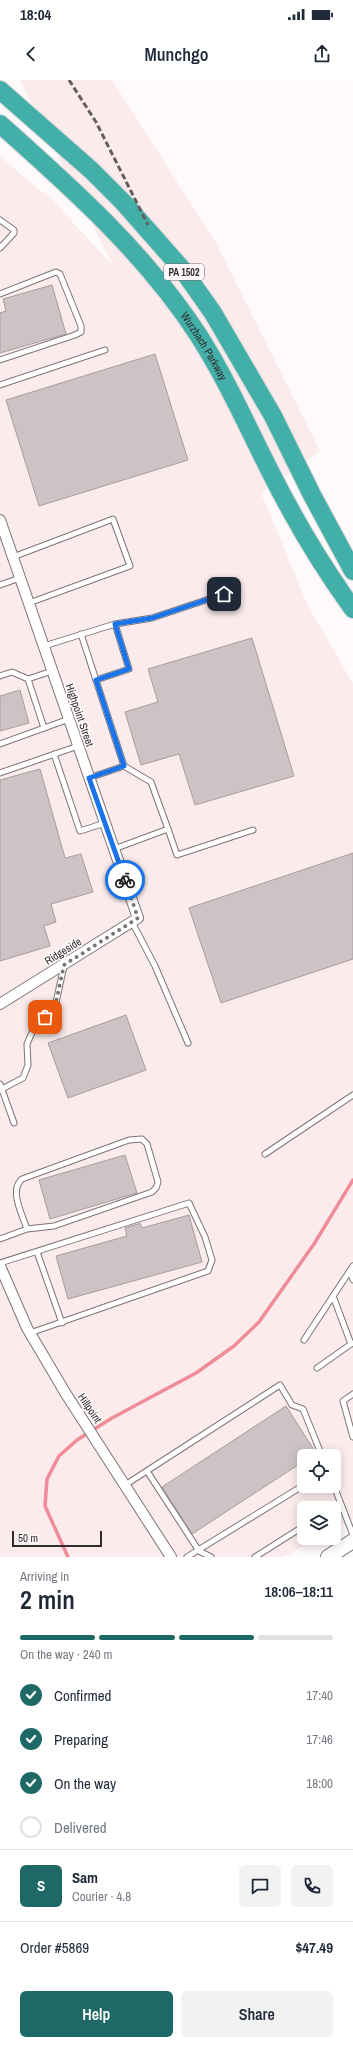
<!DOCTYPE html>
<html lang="en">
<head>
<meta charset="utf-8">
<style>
  :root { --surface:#fff; --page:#f2f2f3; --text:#1f2937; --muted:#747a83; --line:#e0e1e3; --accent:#1e6965 }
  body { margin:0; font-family:"Archivo Narrow",sans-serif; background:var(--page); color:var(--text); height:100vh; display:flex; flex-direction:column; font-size:15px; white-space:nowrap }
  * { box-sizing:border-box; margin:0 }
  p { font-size:13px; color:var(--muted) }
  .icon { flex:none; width:22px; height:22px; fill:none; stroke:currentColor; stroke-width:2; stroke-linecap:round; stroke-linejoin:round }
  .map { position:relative; height:1477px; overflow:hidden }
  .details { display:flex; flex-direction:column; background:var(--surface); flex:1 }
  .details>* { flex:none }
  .tools { position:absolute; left:297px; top:1369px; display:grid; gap:8px }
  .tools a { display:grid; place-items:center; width:44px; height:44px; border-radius:6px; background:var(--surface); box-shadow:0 2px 10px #0003; font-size:20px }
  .scale { position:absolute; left:12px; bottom:10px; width:90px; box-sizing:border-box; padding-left:4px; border:2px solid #312d2d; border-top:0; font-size:11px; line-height:14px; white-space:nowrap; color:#312d2d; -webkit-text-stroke:3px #fef9fa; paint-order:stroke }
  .pin { position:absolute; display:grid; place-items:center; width:34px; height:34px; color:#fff; margin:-17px; border-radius:8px; box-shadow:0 2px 6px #0006 }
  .courier { position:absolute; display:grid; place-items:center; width:40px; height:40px; margin:-20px; border:3px solid #1a73e8; border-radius:50%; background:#fff; color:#222; box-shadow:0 1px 5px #0007 }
  .summary em { font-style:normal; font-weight:600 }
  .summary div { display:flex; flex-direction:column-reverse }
  .summary { display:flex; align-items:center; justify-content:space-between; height:68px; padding:0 20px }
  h1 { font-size:26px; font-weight:600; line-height:30px }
  .bar { display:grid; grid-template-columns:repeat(4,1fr); gap:6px 4px; align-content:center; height:48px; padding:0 20px }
  .bar i { height:5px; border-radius:3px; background:var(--line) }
  .bar .selected { background:var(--accent) }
  .bar p { grid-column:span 4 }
  .line { display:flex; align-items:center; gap:10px; padding:0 20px; border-top:1px solid var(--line) }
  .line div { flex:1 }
  .round { display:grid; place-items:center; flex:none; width:42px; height:42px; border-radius:6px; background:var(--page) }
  ol { padding:0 20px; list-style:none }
  li { display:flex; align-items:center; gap:12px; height:44px }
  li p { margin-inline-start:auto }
  li .icon { padding:4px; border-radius:50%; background:var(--accent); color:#fff; stroke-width:4 }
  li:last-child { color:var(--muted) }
  li i { width:22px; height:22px; border:2px solid var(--line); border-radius:50% }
  .primary-button { display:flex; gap:8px; margin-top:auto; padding:8px 20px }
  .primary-button a { flex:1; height:46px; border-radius:6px; background:var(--accent); color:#fff; font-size:16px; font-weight:600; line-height:46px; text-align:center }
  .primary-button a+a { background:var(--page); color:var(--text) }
  .status { display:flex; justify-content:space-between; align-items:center; height:28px; padding:0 20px; background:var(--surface); direction:ltr }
  .status svg { height:11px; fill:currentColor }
  header { display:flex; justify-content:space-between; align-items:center; height:52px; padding:0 20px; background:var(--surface); font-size:18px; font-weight:600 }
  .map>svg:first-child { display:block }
  .built { fill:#fbebec; fill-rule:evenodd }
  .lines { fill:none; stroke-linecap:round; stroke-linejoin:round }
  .stream { stroke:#ef8c97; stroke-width:3.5 }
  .building { fill:#cdc3c4; stroke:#a79d9e }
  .lane-casing { stroke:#7d7474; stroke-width:7 }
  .street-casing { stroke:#7d7474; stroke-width:12 }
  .secondary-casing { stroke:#7d7474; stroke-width:16 }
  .highway-casing { stroke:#d6d5d5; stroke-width:20 }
  .lane { stroke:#fff; stroke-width:5 }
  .street { stroke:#fff; stroke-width:10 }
  .secondary { stroke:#fff; stroke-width:14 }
  .highway { stroke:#42afa8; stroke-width:18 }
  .rail { stroke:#635f5f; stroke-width:3; stroke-dasharray:6 3; stroke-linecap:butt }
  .done { stroke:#797475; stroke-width:4; stroke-dasharray:0 7.2 }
  .route { stroke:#1a73e8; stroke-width:5 }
  .labels { text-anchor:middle; stroke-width:3.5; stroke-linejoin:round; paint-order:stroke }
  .shield { fill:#fef9fa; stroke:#6e6a6a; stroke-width:1 }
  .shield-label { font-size:10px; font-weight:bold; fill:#312d2d }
  .street-label { font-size:11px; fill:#312d2d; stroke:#fef9fa }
</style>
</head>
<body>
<div class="status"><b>18:04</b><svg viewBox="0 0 49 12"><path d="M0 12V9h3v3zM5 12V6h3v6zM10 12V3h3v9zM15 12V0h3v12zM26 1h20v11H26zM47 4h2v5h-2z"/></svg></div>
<header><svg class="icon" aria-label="back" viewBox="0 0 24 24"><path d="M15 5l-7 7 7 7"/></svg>Munchgo<svg class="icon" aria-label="share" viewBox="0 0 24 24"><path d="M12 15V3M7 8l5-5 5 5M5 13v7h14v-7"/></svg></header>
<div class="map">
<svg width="353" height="1477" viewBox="0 0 353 1477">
  <rect width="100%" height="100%" fill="#fef9fa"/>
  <path class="built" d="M20,0h92l104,163 104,208 -59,42 47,113 45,78v835l-19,10v-21h-30v30h14l-35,19h-283v-1400l53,44 61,66zM304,1376h30v30h-30z"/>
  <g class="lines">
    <path class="stream" d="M68,1477l-23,-51 2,-27 12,-23 18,-16 35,-22 84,-45 38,-27 25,-24 55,-78 39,-64"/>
  </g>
  <g class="building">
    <path d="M52,205l14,49 -66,19v-40l6,-2 -3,-12z"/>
    <path d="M155,274l33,106 -149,46 -33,-106z"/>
    <path d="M252,558l42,138 -99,29 -16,-51 -38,11 -16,-53 33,-10 -10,-33z"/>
    <path d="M20,610l9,33 -29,8v-35z"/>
    <path d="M40,689l25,89 16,-4 12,38 -42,12 5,18 -12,4 6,20 -50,15v-181z"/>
    <path d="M353,773v106l-132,44 -32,-95z"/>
    <path d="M126,935l20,55 -78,28 -20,-55z"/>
    <path d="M125,1075l12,38 -87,26 -11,-39z"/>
    <path d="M189,1135l13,47 -134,37 -12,-43 71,-20 -2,-8 13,-4 2,-1 2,5z"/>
    <path d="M286,1326l30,47 -5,3h-7v5l-112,73 -30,-47z"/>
  </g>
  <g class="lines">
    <defs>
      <g id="lane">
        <path d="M0,140l14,10v3l-14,15"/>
        <path d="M0,214l56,-22 4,2 21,52v6l-6,3 -75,25"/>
        <path d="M0,305l105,-35"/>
        <path d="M13,477l100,-38 17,47 -101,37"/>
        <path d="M0,505l20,-7"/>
        <path d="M81,554l43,132"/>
        <path d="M44,566l71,-22 37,-6 72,-24"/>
        <path d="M0,596l12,-4 16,7 24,-8"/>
        <path d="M28,599l16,49"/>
        <path d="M96,600l33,-11 -14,-45"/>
        <path d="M0,664l69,-25"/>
        <path d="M54,674l26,77 25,-8"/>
        <path d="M0,693l78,-27"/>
        <path d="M89,698l35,-12 27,16 17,47 -54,20"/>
        <path d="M168,749l9,26 76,-25"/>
        <path d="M132,842l23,44 33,77"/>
        <path d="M0,1004l14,39"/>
        <path d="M0,1010l23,-12 5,-13 -1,-21 7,-16 21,-21 9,-41"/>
        <path d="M265,1074l88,-59"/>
        <path d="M0,1159l27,-10 27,-3 98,-34 4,-4 2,-6 -11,-38 -5,-5 -13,1 -107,39c-13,11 0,35 5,50"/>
        <path d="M37,1172l25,71"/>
        <path d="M0,1183l189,-60 16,34 7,23 -4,11 -178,62"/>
        <path d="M350,1191l3,9"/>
        <path d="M333,1216l18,48 2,-1"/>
        <path d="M304,1260l49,-74"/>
        <path d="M317,1288l34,-24"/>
        <path d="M353,1314l-10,7 10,36"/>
        <path d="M147,1391l52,80 12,6"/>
        <path d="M125,1405l155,-100 12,20 11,4 19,47"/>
        <path d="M334,1406l19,49"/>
        <path d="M332,1428l8,-5"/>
        <path d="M187,1477l117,-72"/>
        <path d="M255,1477l49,-31"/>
      </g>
      <g id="street">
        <path d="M0,440l138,398 -138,86"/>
        <path d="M0,1186l27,62 39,66 105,163"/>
      </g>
      <path id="secondary" d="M328,1477l25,-16"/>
      <g id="highway">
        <path d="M0,10l91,80 32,32 59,67 31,44 60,103 39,79 41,76"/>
        <path id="s1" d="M0,44c73,65 146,130 199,212 35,55 59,116 91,173 19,35 40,68 63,100"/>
      </g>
    </defs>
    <use href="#lane" class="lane-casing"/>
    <use href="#street" class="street-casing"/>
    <use href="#secondary" class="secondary-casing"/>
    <use href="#highway" class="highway-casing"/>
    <use href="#lane" class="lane"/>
    <use href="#street" class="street"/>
    <use href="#secondary" class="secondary"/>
    <use href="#highway" class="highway"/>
    <path class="rail" d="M69,0l27,42 52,103"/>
  </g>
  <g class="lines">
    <path class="done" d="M45,937l10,-10 9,-42 74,-47 -13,-38"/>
    <path class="route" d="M125,800l-36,-102 35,-12 -28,-86 33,-11 -14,-45 37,-6 72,-24"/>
  </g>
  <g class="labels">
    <rect class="shield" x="164" y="184" width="40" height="16" rx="3"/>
    <g class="shield-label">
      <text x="184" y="196">PA 1502</text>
    </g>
    <g class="street-label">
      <text dy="4" stroke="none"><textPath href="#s1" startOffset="303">Wurzbach Parkway</textPath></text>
      <text transform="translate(80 635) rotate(71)" y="4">Highpoint Street</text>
      <text transform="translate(63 871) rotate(-32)" y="4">Ridgeside</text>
      <text transform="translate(90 1328) rotate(56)" y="4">Hillpoint</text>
    </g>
  </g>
</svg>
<div class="tools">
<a><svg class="icon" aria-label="locate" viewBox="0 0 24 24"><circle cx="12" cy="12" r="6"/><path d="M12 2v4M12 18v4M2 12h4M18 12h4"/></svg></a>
<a><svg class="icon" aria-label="layers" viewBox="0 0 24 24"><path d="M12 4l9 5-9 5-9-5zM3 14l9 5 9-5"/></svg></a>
</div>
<div class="scale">50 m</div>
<div class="pin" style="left:45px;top:937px;background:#ea580c"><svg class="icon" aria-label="bag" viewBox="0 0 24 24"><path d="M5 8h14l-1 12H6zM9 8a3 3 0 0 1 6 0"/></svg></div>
<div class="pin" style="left:224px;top:514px;background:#1f2937"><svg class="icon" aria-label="home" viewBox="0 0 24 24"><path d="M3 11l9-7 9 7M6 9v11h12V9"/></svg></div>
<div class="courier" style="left:125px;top:800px"><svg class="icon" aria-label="bike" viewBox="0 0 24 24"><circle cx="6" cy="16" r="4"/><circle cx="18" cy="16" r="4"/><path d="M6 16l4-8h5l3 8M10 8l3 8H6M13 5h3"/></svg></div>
</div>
<section class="details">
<div class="summary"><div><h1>2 min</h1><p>Arriving in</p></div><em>18:06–18:11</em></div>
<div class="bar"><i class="selected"></i><i class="selected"></i><i class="selected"></i><i></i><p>On the way · 240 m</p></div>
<ol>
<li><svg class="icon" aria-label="check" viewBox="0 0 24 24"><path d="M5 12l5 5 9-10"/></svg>Confirmed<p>17:40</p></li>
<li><svg class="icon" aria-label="check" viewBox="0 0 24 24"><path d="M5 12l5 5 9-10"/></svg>Preparing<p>17:46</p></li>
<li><svg class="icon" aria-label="check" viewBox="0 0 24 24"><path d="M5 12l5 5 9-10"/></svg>On the way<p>18:00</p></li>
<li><i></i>Delivered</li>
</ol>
<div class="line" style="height:72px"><b class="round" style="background:var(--accent);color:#fff">S</b><div><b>Sam</b><p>Courier · 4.8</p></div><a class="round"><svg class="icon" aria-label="chat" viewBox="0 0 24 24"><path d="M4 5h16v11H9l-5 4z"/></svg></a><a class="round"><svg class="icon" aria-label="phone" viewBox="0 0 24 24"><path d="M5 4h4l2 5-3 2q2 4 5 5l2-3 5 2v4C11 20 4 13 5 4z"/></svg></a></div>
<div class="line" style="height:52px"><div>Order #5869</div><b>$47.49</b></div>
<div class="primary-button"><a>Help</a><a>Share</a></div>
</section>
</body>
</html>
